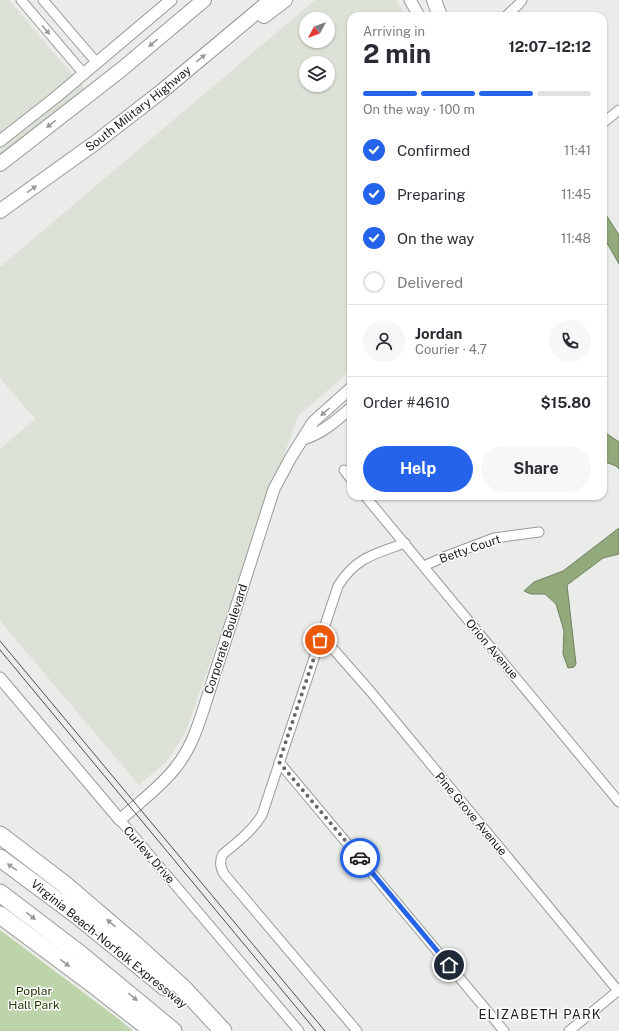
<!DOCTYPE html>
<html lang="en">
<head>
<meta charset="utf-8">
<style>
  :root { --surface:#fff; --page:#f7f7f7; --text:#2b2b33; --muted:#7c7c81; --line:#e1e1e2; --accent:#2563eb }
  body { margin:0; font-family:"Public Sans",sans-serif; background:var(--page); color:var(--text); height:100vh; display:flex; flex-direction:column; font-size:15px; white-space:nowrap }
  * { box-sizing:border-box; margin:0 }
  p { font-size:13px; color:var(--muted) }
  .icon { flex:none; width:22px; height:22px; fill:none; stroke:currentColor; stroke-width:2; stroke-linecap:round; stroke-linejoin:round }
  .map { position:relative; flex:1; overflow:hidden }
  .drawer { position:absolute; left:347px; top:12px; width:260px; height:488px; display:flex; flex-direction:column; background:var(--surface); border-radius:12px; box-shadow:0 1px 3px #0004 }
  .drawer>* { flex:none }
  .needle { width:26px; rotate:229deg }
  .buttons { position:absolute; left:299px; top:12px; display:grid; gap:8px }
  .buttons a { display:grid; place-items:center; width:36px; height:36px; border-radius:50%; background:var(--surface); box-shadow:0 1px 3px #0004; font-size:20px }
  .pin { position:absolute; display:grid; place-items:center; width:34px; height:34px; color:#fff; margin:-17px; border:2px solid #fff; border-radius:50%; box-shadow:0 1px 4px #0007 }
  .courier { position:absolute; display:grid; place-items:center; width:40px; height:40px; margin:-20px; border:3px solid #2563eb; border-radius:50%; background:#fff; color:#222; box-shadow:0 1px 5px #0007 }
  .headline em { font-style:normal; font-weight:700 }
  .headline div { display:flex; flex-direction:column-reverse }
  .headline { display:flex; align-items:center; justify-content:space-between; height:68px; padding:0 16px }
  h1 { font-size:26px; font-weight:700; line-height:30px }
  .bar { display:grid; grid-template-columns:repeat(4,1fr); gap:6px 4px; align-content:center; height:48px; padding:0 16px }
  .bar i { height:5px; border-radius:3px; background:var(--line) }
  .bar .selected { background:var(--accent) }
  .bar p { grid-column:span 4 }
  .line { display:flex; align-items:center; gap:10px; padding:0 16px; border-top:1px solid var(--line) }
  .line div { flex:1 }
  .round { display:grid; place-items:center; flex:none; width:42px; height:42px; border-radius:21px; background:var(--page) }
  ol { padding:0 16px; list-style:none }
  li { display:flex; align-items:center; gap:12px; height:44px }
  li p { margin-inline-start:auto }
  li .icon { padding:4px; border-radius:50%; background:var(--accent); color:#fff; stroke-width:4 }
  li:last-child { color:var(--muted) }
  li i { width:22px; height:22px; border:2px solid var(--line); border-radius:50% }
  .button { display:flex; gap:8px; margin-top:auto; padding:8px 16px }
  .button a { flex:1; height:46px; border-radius:24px; background:var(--accent); color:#fff; font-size:16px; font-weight:700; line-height:46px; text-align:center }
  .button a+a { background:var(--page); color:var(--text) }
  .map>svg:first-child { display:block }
  .built { fill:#dce1d7; fill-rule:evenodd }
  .green { fill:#bdd3aa }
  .water { fill:#92aa7b; stroke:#708160 }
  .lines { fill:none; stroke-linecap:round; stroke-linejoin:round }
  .minor-casing { stroke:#989a97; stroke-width:11 }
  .tertiary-casing { stroke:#989a97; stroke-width:13 }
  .primary-casing { stroke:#989a97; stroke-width:16 }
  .motorway-casing { stroke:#989a97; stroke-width:19 }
  .minor { stroke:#fff; stroke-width:9 }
  .tertiary { stroke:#fff; stroke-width:11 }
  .primary { stroke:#fff; stroke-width:14 }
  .motorway { stroke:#fff; stroke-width:17 }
  .tram { stroke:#4d4e4c; stroke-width:1 }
  .oneway { fill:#9b9b9b }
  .done { stroke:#676866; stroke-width:4; stroke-dasharray:0 7.2 }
  .route { stroke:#2563eb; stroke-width:5 }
  .labels { text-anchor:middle; stroke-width:3; stroke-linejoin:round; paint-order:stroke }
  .street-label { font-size:12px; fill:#202120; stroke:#fff }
  .park-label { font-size:12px; fill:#203601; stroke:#fff }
  .neighbourhood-label { font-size:13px; letter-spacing:1px; fill:#202120; stroke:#fff }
</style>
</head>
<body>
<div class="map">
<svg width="619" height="1031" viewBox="0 0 619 1031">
  <rect width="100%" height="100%" fill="#eaece9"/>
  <g class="built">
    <path d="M0,0h9l79,93 -88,64z"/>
    <path d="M315,0h81l10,16h-55v354l-53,46 -113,317 -18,28 -28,24 -139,-164v-172l35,-30 -35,-41v-111zM306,19h22v22h-22zM306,63h22v22h-22z"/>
  </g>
  <path class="green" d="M0,930l116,87 17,14h-133z"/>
  <g class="water">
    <path d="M603,210l16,25v29l-16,-28z"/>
    <path d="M603,431l16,11v27l-3,-3 -13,-5z"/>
    <path d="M619,528v26l-16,4 -36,27 9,79 -2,3 -6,1 -5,-14 1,-23 -8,-27 -11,-10h-14l-7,-3 10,-9 29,-11z"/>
  </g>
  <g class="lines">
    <defs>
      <g id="minor">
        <path d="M21,0l63,74"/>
        <path d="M43,0l54,63"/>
        <path d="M506,16l13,-12 3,-4"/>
        <path d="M603,123l16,-13"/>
        <path d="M344,470l7,9"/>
        <path d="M365,496l254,306"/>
        <path d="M424,566l20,-9 50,-19 45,-6"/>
        <path d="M320,640l15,11 36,41 248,300"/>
        <path d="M279,762l225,269"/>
        <path d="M120,820l179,211"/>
        <path d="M357,1031l-133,-157c-4,-7 -5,-13 -1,-20 15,-12 29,-23 39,-39l76,-229c18,-29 37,-32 67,-43"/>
        <path d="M569,1031l50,-41"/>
      </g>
      <g id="tertiary">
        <path d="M410,0l9,16"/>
        <path d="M0,141l56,-44 115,-97"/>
        <path d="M303,439c18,-5 34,-19 48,-31"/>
        <path d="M0,678l120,142c18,-17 41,-33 56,-53 13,-16 20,-35 26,-53l72,-225 16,-30 23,-37 38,-34"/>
      </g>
      <g id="primary">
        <path d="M434,0l6,16"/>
        <path d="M264,16l21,-16"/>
        <path d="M0,164l122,-95 82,-69"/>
        <path id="s1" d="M0,211l95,-68 67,-52 109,-91"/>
      </g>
      <g id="motorway">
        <path d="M0,835l64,49 76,65 43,39 40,43"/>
        <path d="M0,858l78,58 87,71"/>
        <path d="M0,893l80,61 93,77"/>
        <path d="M0,915l98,73 55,43"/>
      </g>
    </defs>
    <use href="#minor" class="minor-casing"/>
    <use href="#tertiary" class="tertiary-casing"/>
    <use href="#primary" class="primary-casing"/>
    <use href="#motorway" class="motorway-casing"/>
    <use href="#minor" class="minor"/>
    <use href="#tertiary" class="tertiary"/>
    <use href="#primary" class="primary"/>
    <use href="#motorway" class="motorway"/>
    <g class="tram">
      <path d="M0,641l325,390"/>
      <path d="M0,650l316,381"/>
    </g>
  </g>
  <defs><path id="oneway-solid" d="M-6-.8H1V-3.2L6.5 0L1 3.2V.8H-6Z"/></defs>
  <g class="oneway">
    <use href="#oneway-solid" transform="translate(46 30) rotate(49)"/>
    <use href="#oneway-solid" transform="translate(153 43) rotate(140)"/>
    <use href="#oneway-solid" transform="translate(201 58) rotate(-39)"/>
    <use href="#oneway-solid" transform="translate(51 124) rotate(142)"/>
    <use href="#oneway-solid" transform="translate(32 189) rotate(-36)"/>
    <use href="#oneway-solid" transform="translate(325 412) rotate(138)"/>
    <use href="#oneway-solid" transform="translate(12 867) rotate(-145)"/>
    <use href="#oneway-solid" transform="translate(31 916) rotate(38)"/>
    <use href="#oneway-solid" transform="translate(111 923) rotate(-139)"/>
    <use href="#oneway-solid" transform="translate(65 963) rotate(37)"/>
    <use href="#oneway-solid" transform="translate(133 997) rotate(40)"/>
  </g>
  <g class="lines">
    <path class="done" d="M320,640l-41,122 81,96"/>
    <path class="route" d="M360,858l89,107"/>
  </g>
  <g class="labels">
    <g class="street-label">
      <text dy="4" stroke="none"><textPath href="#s1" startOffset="172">South Military Highway</textPath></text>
      <text transform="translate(470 549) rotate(-19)" y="4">Betty Court</text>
      <text transform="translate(226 639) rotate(-72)" y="4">Corporate Boulevard</text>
      <text transform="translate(492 649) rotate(50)" y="4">Orion Avenue</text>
      <text transform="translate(471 814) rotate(50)" y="4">Pine Grove Avenue</text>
      <text transform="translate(149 855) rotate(49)" y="4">Curlew Drive</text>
      <text transform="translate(109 944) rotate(39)" y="4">Virginia Beach-Norfolk Expressway</text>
    </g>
    <g class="park-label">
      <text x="34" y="995">Poplar<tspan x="34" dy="14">Hall Park</tspan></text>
    </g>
    <g class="neighbourhood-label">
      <text x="540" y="1019">ELIZABETH PARK</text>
    </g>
  </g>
</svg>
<div class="buttons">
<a><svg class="needle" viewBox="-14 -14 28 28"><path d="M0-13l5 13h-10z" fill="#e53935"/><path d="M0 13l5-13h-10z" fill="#7c7c81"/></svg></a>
<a><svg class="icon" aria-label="layers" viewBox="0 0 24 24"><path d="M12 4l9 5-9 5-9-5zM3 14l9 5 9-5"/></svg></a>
</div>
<div class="pin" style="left:320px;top:640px;background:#ea580c"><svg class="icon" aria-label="bag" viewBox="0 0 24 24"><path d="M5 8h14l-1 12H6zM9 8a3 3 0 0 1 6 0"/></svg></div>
<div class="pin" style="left:449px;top:965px;background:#1f2937"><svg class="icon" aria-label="home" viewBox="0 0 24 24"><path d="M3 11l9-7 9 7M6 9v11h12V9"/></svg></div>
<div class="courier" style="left:360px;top:858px"><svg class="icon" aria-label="car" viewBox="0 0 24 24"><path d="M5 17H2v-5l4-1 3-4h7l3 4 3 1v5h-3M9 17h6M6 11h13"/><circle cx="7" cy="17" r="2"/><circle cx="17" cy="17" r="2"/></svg></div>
<section class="drawer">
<div class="headline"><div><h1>2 min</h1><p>Arriving in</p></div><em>12:07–12:12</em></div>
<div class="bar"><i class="selected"></i><i class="selected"></i><i class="selected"></i><i></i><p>On the way · 100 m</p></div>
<ol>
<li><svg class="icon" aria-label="check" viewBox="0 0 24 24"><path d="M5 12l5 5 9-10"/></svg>Confirmed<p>11:41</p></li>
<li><svg class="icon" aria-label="check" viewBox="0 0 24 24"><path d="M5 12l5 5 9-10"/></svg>Preparing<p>11:45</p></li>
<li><svg class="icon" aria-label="check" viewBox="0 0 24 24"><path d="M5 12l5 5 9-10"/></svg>On the way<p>11:48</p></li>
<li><i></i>Delivered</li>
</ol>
<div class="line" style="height:72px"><a class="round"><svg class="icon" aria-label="person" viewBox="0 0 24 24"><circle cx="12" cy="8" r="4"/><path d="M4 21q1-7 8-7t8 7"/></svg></a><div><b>Jordan</b><p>Courier · 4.7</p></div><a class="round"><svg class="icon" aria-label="phone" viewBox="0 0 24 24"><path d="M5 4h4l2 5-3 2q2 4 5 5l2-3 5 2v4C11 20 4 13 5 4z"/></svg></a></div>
<div class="line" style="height:52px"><div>Order #4610</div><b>$15.80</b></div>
<div class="button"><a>Help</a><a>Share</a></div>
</section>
</div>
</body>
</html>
